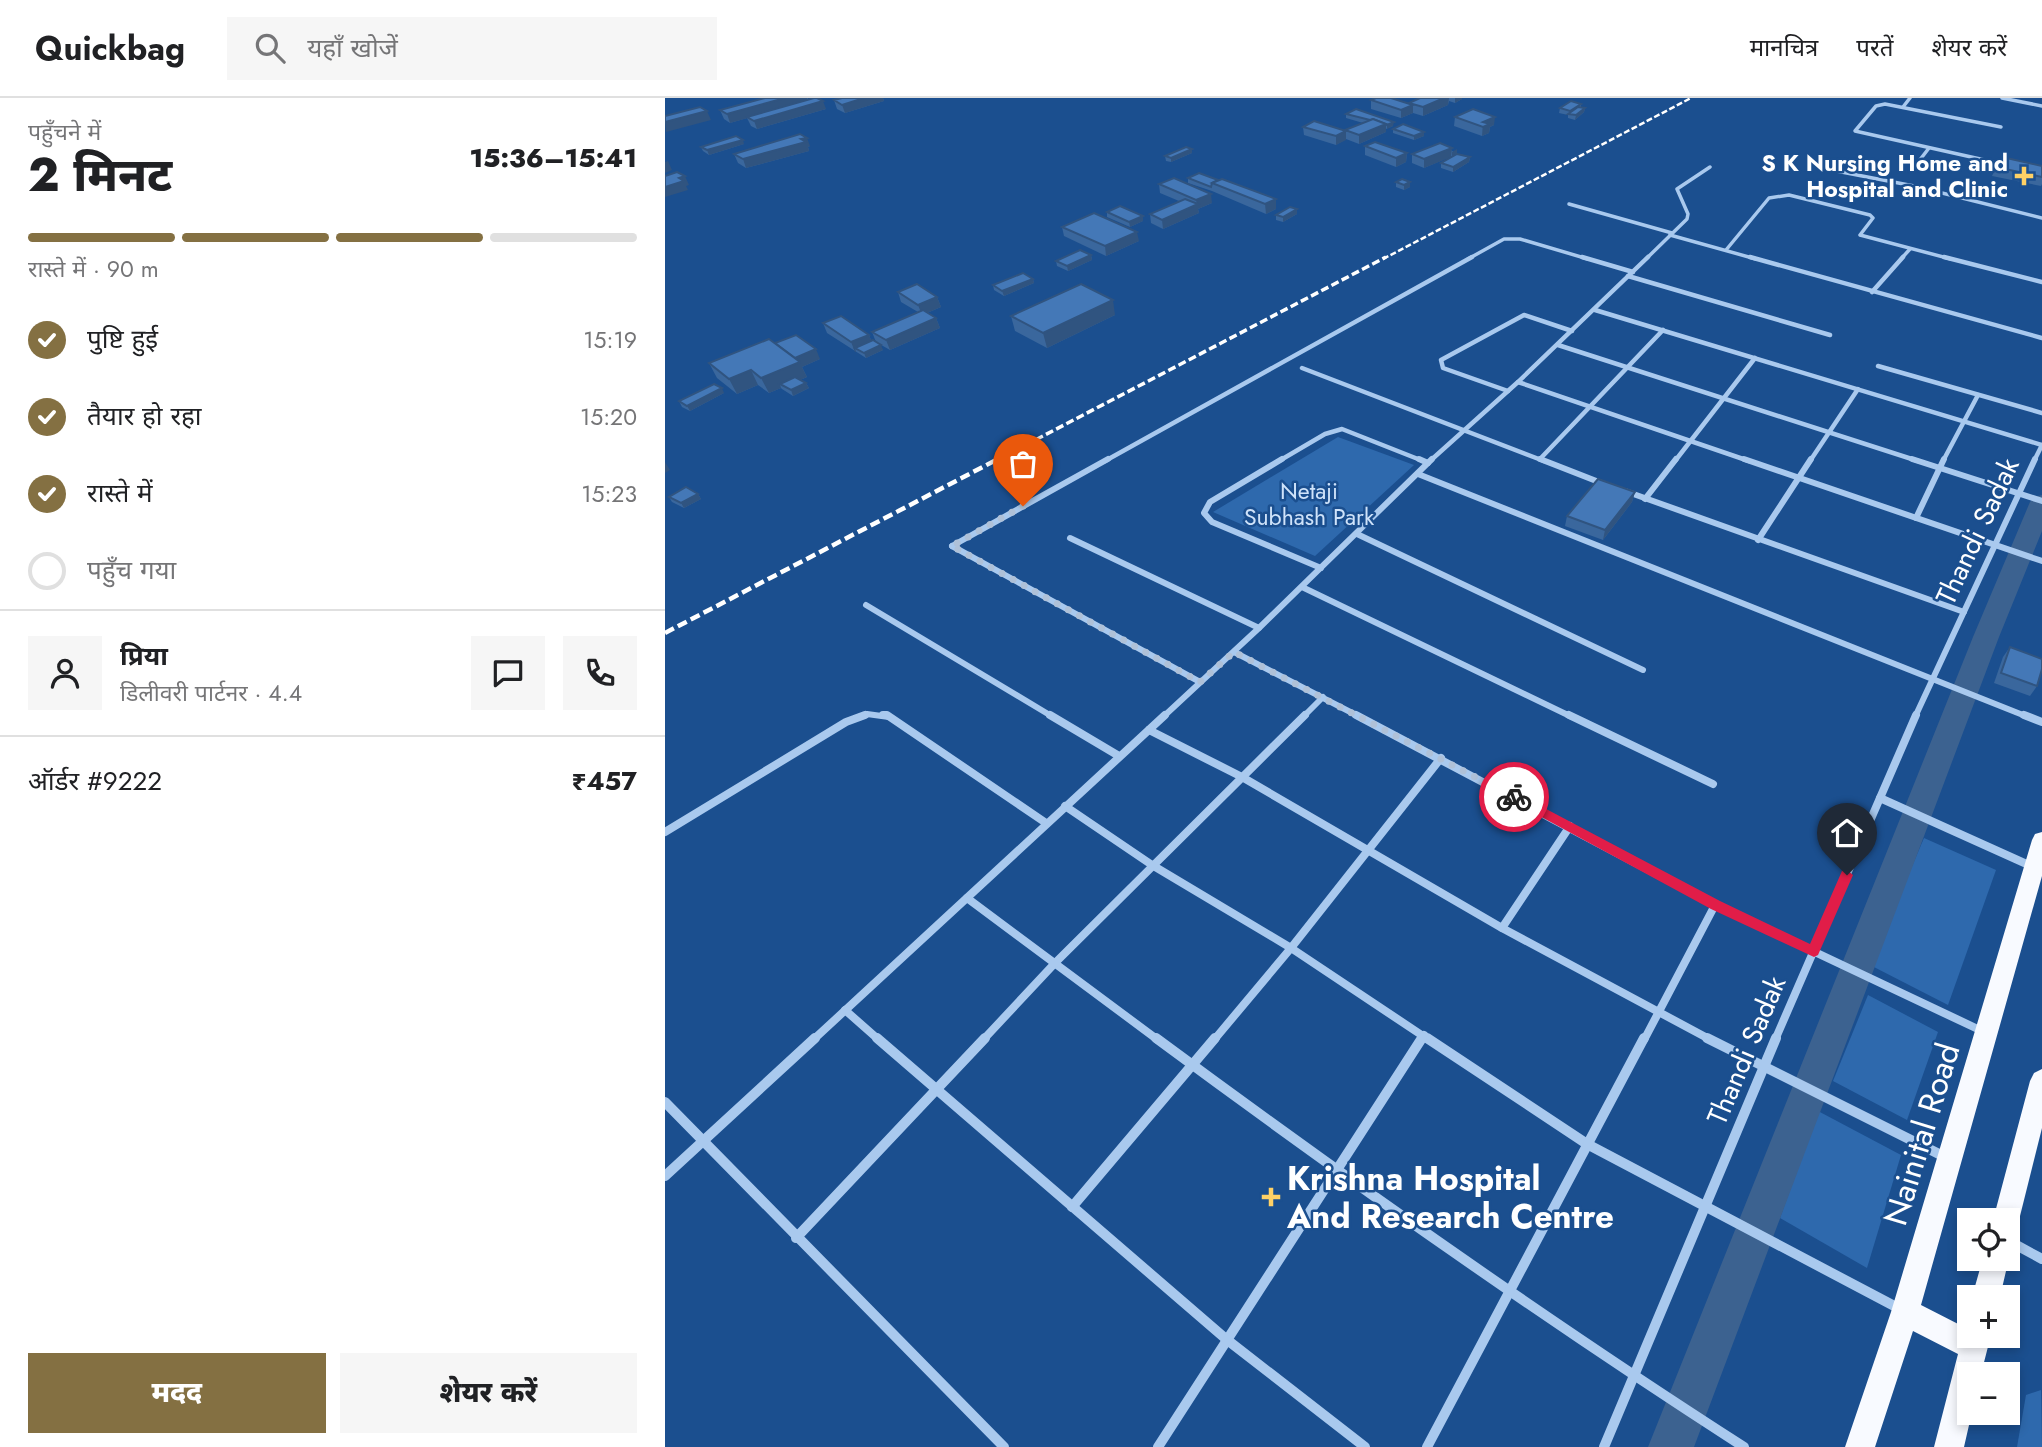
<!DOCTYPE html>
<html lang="hi">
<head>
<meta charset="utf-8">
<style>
  :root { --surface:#fff; --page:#f6f6f6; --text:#202124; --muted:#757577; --line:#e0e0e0; --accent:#847042 }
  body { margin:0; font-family:Jost,"Noto Sans Devanagari",sans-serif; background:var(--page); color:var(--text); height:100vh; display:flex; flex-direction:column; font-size:26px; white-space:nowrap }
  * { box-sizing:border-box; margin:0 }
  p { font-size:23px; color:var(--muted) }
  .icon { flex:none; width:38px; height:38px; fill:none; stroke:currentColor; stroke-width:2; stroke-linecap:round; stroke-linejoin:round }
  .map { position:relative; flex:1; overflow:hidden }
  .panel { display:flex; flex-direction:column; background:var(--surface); width:665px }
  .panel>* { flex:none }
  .tools { position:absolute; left:1292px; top:1110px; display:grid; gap:14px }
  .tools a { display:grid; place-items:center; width:63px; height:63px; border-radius:0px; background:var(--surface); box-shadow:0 4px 10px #0003; font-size:35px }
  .pin { position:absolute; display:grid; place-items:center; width:60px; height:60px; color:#fff; margin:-72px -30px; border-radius:50% 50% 50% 0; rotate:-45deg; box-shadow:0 0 7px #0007 }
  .pin .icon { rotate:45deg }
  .courier { position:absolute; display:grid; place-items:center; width:70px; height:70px; margin:-35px; border:5px solid #e11d48; border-radius:50%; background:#fff; color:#222; box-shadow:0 2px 9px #0007 }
  .overview em { font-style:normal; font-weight:800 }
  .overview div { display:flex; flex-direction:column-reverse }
  .overview { display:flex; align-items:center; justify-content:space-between; height:119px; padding:0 28px }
  h1 { font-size:46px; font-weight:800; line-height:52px }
  .bar { display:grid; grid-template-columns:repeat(4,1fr); gap:10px 7px; align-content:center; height:84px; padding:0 28px }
  .bar i { height:9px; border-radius:5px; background:var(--line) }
  .bar .current { background:var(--accent) }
  .bar p { grid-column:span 4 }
  .line { display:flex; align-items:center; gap:18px; padding:0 28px; border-top:2px solid var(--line) }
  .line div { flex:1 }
  .round { display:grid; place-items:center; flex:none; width:74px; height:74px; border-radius:0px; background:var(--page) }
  ol { padding:0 28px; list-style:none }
  li { display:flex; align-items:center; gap:21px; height:77px }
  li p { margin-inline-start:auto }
  li .icon { padding:7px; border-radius:50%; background:var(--accent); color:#fff; stroke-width:4 }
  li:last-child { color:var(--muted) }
  li i { width:38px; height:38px; border:4px solid var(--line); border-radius:50% }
  .primary-button { display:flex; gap:14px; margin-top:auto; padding:14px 28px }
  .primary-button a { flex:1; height:80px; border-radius:0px; background:var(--accent); color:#fff; font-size:28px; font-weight:800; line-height:80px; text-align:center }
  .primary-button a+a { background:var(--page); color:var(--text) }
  header { display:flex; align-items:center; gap:42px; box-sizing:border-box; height:98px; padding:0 35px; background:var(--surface); border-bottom:2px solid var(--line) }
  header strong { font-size:33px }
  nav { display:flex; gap:38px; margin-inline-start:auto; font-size:24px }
  .search { width:490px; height:63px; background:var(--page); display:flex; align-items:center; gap:18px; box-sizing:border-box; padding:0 24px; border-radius:0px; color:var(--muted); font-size:26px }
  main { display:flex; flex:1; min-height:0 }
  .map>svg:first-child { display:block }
  .green { fill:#2e69ad }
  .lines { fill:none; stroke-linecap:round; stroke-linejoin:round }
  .canal { fill:#3c6290; fill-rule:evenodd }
  .minor-far4 { stroke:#a9c9ee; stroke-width:3.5 }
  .minor-far3 { stroke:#a9c9ee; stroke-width:4.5 }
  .minor-far2 { stroke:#a9c9ee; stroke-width:6 }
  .minor-far1 { stroke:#a9c9ee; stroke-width:8 }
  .minor { stroke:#a9c9ee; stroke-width:10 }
  .trunk { fill:#f8faff; fill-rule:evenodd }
  .rail-far2 { stroke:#fff; stroke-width:2.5; stroke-dasharray:6 2.5; stroke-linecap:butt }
  .rail-far1 { stroke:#fff; stroke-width:3.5; stroke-dasharray:8 3.5; stroke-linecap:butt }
  .rail { stroke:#fff; stroke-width:4.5; stroke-dasharray:10 4.5; stroke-linecap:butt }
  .wall { fill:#3a679d }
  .shaded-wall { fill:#305480 }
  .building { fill:#4478b7; stroke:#305480; stroke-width:2 }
  .route { fill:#e11d48 }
  .done { stroke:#afc1d8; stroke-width:7; stroke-dasharray:0 12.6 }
  .poi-dot { fill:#ffd166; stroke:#1b4f8f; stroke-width:2.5 }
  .labels { text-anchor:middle; stroke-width:5; stroke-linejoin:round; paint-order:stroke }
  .far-poi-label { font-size:23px; font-weight:bold; fill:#fff; stroke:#1b4f8f; text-anchor:end }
  .far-park-label { font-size:23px; fill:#cfe3fa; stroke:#1b4f8f }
  .street-label { font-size:28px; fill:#fff; stroke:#1b4f8f }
  .near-street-label { font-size:33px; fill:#fff; stroke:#1b4f8f }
  .near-poi-label { font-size:33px; font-weight:bold; fill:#fff; stroke:#1b4f8f; text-anchor:start }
</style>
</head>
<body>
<header>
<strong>Quickbag</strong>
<div class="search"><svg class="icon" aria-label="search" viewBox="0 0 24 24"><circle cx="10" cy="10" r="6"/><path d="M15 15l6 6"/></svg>यहाँ खोजें</div>
<nav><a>मानचित्र</a><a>परतें</a><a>शेयर करें</a></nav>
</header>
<main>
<section class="panel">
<div class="overview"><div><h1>2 मिनट</h1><p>पहुँचने में</p></div><em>15:36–15:41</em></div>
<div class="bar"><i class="current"></i><i class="current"></i><i class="current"></i><i></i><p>रास्ते में · 90 m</p></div>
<ol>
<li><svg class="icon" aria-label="check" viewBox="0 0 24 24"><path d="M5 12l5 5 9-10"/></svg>पुष्टि हुई<p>15:19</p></li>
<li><svg class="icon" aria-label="check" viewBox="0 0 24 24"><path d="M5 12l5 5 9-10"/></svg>तैयार हो रहा<p>15:20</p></li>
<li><svg class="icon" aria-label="check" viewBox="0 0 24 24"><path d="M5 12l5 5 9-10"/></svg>रास्ते में<p>15:23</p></li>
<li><i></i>पहुँच गया</li>
</ol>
<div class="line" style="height:126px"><a class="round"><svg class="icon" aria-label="person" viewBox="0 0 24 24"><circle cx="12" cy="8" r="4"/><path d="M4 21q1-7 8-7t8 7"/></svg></a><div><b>प्रिया</b><p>डिलीवरी पार्टनर · 4.4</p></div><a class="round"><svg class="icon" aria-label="chat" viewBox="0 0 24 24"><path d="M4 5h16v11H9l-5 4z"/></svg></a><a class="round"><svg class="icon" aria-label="phone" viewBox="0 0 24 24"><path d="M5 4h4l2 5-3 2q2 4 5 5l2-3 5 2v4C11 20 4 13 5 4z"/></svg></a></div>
<div class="line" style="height:91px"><div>ऑर्डर #9222</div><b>₹457</b></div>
<div class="primary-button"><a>मदद</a><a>शेयर करें</a></div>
</section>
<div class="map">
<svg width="1377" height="1349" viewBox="0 0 1377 1349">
  <rect width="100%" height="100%" fill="#1b4f8f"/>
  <g class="green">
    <path d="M673,339l76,28 -99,91 -102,-44z"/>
    <path d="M1259,740l72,32 -48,135 -78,-40z"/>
    <path d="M1203,897l70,37 -31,88 -74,-39z"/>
    <path d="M1153,1013l83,44 -34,113 -87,-50z"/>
    <path d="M1376,1292l1,57h-25l9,-52z"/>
  </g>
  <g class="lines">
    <path class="canal" d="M1377,397v36l-43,106 -305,810h-46l325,-810 57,-135 4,-5z"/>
    <g class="minor-far4">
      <path d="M1337,0l40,8"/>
      <path d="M1238,9l7,-9"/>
      <path d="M1336,29l-116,-23 -9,2 -21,25 152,34"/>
      <path d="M1254,63l10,-13"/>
      <path d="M1161,71l88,17 128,32"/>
      <path d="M904,106l103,29"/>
      <path d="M1005,137l86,24"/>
      <path d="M1061,152l43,-52 20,-3 81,20 3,3 -13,17 91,24"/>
      <path d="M803,161l36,-20h16l68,20"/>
      <path d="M981,161l41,-40 1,-5 -11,-25 33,-22"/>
      <path d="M1236,161l9,-10"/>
    </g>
    <g class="minor-far3">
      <path d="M917,159l51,15"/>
      <path d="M1085,159l292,81"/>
      <path d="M1279,159l98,25"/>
      <path d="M963,178l202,59"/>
      <path d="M1207,194l31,-35"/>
      <path d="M930,212l447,135"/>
      <path d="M893,247l360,116"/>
      <path d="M1213,268l164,47"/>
      <path d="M637,270l242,93"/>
      <path d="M853,284l231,79"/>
      <path d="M843,293l-65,-23 -2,-8 83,-45 48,16"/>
      <path d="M875,361l123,-129"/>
      <path d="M440,363l367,-204"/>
      <path d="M614,363l46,-27 17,-5 81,32"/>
      <path d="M765,363l88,-79 130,-125"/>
      <path d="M1010,363l80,-103"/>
      <path d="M1145,363l48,-72"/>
      <path d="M1278,363l35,-66"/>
      <path d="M1369,363l8,-16"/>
    </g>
    <g class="minor-far2">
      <path d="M617,361l-72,43 -6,11 8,9 109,46"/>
      <path d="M754,361l9,4"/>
      <path d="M875,361l64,25"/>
      <path d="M1079,361l298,102"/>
      <path d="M1247,361l130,42"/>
      <path d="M753,376l610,243"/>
      <path d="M960,393l339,121"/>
      <path d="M980,401l31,-40"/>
      <path d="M1251,420l28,-59"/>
      <path d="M692,436l286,136"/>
      <path d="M405,440l189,90"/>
      <path d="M1093,442l53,-81"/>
      <path d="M287,448l156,-87"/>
      <path d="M287,448l248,136"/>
      <path d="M637,489l270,130"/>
      <path d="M201,507l187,112"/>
      <path d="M569,554l126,65"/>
      <path d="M195,619l7,-3 22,3"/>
      <path d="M498,619l96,-89 173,-169"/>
      <path d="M638,619l20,-20"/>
      <path d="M1250,619l120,-258"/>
    </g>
    <g class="minor-far1">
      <path d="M218,617h4l159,108"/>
      <path d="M385,617l69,41"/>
      <path d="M691,617l357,189 269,127"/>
      <path d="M904,617l144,69"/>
      <path d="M1359,617l18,7"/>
      <path d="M484,632l93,47 260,151 209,112"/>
      <path d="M1215,700l151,68"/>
      <path d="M400,708l87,59 139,83 138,92"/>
      <path d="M0,734l181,-110 19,-7"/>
      <path d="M302,800l191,142"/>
      <path d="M837,830l68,-102"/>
      <path d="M180,912l34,30"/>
      <path d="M148,942l352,-325"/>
      <path d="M318,942l72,-77 250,-248"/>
      <path d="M549,942l77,-92 150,-190"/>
      <path d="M756,942l3,-5"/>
      <path d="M979,942l71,-135"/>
      <path d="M1110,942l141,-325"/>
    </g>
    <g class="minor">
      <path d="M212,940l349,301 139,108"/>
      <path d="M491,940c192,142 387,280 588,409"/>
      <path d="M762,940l160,106 313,165"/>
      <path d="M1042,940l240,120"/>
      <path d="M0,1004l339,345"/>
      <path d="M0,1078l150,-138"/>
      <path d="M407,1109l143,-169"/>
      <path d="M131,1140l189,-200"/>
      <path d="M1342,1142l35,19"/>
      <path d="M493,1349l264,-409"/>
      <path d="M762,1349l217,-409"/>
      <path d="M939,1349l172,-409"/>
    </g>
    <g class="trunk">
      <path d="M1377,734v44l-121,429 45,23 3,-3v10h22l-10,39h-12v38h3l-8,35h-30l24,-93 -45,-23 -38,116h-30l46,-135 141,-472 3,-6z"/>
      <path d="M1377,971v59l-23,92 -4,9 -8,3v-12h-14l37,-139 4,-8z"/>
      <path d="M1342,1155l2,5 -9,39h-28l11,-39h24z"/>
    </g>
    <path class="rail-far2" d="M718,161l308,-161"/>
    <path class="rail-far1" d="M330,363l391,-204"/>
    <path class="rail" d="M0,535l333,-174"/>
  </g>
  <g class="wall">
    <path d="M100,0h43v2l18,9 -69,20 -6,-3 -4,-8 -17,5 -6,-4 -4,-9z"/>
    <path d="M177,0h41l1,3 -39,12 -8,-4 -3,-9z"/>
    <path d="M755,0h42v1l-7,4 -6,-2 -1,4 -25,11 -10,-3 -12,5 -30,-9v-9l38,3z"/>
    <path d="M916,6v3l4,1 -1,4 -9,8 -7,-2v-3l-9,-2 1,-5z"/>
    <path d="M681,16l47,12 -7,3v3l-27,12 -13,-5 -10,6 -32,-10 -1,-8 42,4 18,-8 -17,-5z"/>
    <path d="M790,19l39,8 -4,2 -1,6 -7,3 -28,-10z"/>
    <path d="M728,31l31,7 -10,4 -21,-7z"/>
    <path d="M775,45l17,11 -33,14 -12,-5v-9z"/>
    <path d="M79,46l-35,11 -6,-4 -2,-4z"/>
    <path d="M145,48l-2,1 1,4 -63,17 -8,-5 -4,-9z"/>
    <path d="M700,48l42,7 -1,9 -10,5 -31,-12z"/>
    <path d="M527,51v4l-21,9 -5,-1 -1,-5z"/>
    <path d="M805,59l-1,5 -16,10 -12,-4v-5z"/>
    <path d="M1377,68v18l-1,2 -49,-10 4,-9z"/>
    <path d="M534,75l77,36 -10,5 -54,-23 -24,-8v-5z"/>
    <path d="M731,84l14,5 -6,3 -8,-3z"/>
    <path d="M494,86l53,19 -14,6 1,4 -36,16 -12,-6 -1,-9 29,-13 -19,-8z"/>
    <path d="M442,114l36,9 -13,6 -23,-10z"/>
    <path d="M632,116l-14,8 -7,-2v-5z"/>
    <path d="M397,129l77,14 -33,15 -42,-20z"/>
    <path d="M426,157l1,5 -24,11 -11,-5 -1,-5z"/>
    <path d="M368,181l1,4 -30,13 -10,-6 -1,-5z"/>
    <path d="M233,194l39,5 4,10 -14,6 9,5 4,10 -50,22 -14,-8 -4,-10 46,-20 -17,-10z"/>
    <path d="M450,217l-68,33 -32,-17 -4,-15z"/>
    <path d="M158,225l46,12 2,5 12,10 -17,8 -39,-25z"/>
    <path d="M110,245l45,16 -18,8 5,10 -7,3 6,3 3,5 -16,8 -11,-7 -1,-1 -12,5 -11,-8 -21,9 -20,-16 -8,-15z"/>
    <path d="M59,295l-34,18 -8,-4 -3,-6z"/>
    <path d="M970,394l-3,10 -29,38 -38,-14 2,-10z"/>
    <path d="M33,396l3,5 -17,9 -12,-6 -3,-5z"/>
    <path d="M1345,549l27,39 -7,10 -36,-13 9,-26z"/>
  </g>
  <g class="shaded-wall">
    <path d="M120,0h22l2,3 -79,22 -3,-9z"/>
    <path d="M199,0h19l1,3 -39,12 -3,-8z"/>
    <path d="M775,0h9l-1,7 -25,11v-9z"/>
    <path d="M790,0h7v1l-7,4z"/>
    <path d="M158,3l3,8 -69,20 -3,-8z"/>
    <path d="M748,7v8l-12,5v-8z"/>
    <path d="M920,10l-1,4 -9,8 1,-5z"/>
    <path d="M42,13l4,9 -45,12 -1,-10z"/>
    <path d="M830,19l-1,8 -4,2 -1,6 -7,3 1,-14z"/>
    <path d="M729,24l-1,4 -6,3v-4z"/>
    <path d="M721,26v8l-27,12v-9z"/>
    <path d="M681,33v9l-10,5v-9z"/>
    <path d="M759,34v4l-10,4v-4z"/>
    <path d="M142,40l3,8 -2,1 1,4 -63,17 -3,-9z"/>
    <path d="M78,42l1,4 -35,11 -2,-5z"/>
    <path d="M787,50l-1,9 -27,11v-9z"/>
    <path d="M527,51v4l-21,9v-4z"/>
    <path d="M792,51v5l-5,2v-4z"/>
    <path d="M742,55l-1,9 -10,5v-9z"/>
    <path d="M805,59l-1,5 -16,10v-5z"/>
    <path d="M3,63l4,9 -7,3v-11z"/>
    <path d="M20,78l4,9 -3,1 2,4 -23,7v-10l14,-9z"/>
    <path d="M745,84v5l-6,3v-5z"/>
    <path d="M546,96l1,9 -14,6 1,4 -36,16 -1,-9 35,-15 -1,-5z"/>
    <path d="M611,101v10l-10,5 -1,-10z"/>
    <path d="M632,111v5l-14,8v-5z"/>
    <path d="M478,118v5l-13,6 -1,-5z"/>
    <path d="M472,134l2,9 -33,15 -1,-10z"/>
    <path d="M426,157l1,5 -24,11 -1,-5z"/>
    <path d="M368,181l1,4 -30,13 -2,-5z"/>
    <path d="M272,199l4,10 -19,8 -4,-10z"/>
    <path d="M448,202l2,15 -68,33 -4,-15z"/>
    <path d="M271,220l4,10 -50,22 -4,-10z"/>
    <path d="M204,237l4,10 -18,3 1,4h-1l-4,-10z"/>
    <path d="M216,247l2,5 -17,8 -2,-5z"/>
    <path d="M151,251l4,10 -18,8 5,10 -23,10 -4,-3 1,4 -12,5 -8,-15 32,-20z"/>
    <path d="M86,272l7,15 -21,9 -8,-15z"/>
    <path d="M141,285l3,5 -16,8 -2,-6z"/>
    <path d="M57,290l2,5 -34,18 -3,-5z"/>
    <path d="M0,364l5,8 -5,3z"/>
    <path d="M970,394l-3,10 -29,38 2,-10z"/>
    <path d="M33,396l3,5 -17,9 -3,-5z"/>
  </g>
  <g class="building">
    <path d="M100,0h20l-58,16 -7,-4z"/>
    <path d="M149,0h3l6,3 -69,20 -7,-4z"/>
    <path d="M177,0h22l-22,7 -8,-5z"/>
    <path d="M711,0h15l22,7 -12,5 -30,-10z"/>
    <path d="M755,0h24l-21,9 -14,-4z"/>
    <path d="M906,3l10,3 -11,7 -10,-3z"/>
    <path d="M35,9l7,4 -42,11v-6z"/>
    <path d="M913,9l7,1 -9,7 -8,-1z"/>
    <path d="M691,11l38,13 -7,3 -1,-1 -13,-5 -3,1 -24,-6z"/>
    <path d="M808,11l22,8 -12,5 7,2 -7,3 -28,-10z"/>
    <path d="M708,21l13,5 -27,11 -14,-5z"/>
    <path d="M649,23l32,10 -10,5 -33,-9z"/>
    <path d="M738,26l21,8 -10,4 -21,-7z"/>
    <path d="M135,36l7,4 -6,1 5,3 -63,17 -9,-5z"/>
    <path d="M71,38l7,4 -36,10 -6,-3z"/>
    <path d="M710,44l32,11 -11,5 -31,-12z"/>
    <path d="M775,45l12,5 -28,11 -12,-5z"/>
    <path d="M521,49l6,2 -21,9 -6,-2z"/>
    <path d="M792,56l13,3 -17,10 -12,-4z"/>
    <path d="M1337,59l40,9v11l-46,-10z"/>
    <path d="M12,74l8,4 -6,2 5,3 -19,6v-11z"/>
    <path d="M534,75l19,7 -6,3 -1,4 -23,-9z"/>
    <path d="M509,80l37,16 -15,6 -37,-16z"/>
    <path d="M557,81l54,20 -11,5 -53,-21z"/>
    <path d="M737,81l8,3 -6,3 -8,-3z"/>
    <path d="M520,101l13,5 -36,16 -12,-6z"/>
    <path d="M455,108l23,10 -14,6 -22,-10z"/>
    <path d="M625,109l7,2 -14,8 -7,-2z"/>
    <path d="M429,115l43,19 -32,14 -43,-19z"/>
    <path d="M415,152l11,5 -24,11 -11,-5z"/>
    <path d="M358,175l10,6 -31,12 -9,-6z"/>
    <path d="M252,186l20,13 -19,8 -20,-13z"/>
    <path d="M416,186l32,16 -70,33 -32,-17z"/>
    <path d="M258,212l13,8 -50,22 -14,-8z"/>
    <path d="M176,218l28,19 -18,7 -28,-19z"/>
    <path d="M131,237l20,14 -21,9 -20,-15z"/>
    <path d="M104,241l31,23 -39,16 -10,-8 -22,9 -20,-16z"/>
    <path d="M208,242l8,5 -17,8 -9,-5z"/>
    <path d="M130,279l11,6 -15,7 -11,-6z"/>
    <path d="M49,286l8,4 -35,18 -8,-5z"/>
    <path d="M933,381l37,13 -30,38 -38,-14z"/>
    <path d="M21,389l12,7 -17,9 -12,-6z"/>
    <path d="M1345,549l32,12v10l-5,17 -36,-13z"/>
  </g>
  <path class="route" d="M849,694l206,109 90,43 32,-73 5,-1 6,5 -35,80 -4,2 -103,-48 -201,-109v-7z"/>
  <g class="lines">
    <path class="done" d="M358,408l-71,40 248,136 34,-30 280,145"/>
  </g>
  <g class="poi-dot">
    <path d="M1355.5 67.5h7v7h7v7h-7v7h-7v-7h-7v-7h7z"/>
    <path d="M602.5 1088.5h7v7h7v7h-7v7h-7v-7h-7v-7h7z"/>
  </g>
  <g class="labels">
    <g class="far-poi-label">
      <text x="1343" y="73">S K Nursing Home and<tspan x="1343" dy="26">Hospital and Clinic</tspan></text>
    </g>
    <g class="far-park-label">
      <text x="644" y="401">Netaji<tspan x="644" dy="26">Subhash Park</tspan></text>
    </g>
    <g class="street-label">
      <text transform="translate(1312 433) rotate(-65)" y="10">Thandi Sadak</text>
      <text transform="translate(1081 952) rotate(-67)" y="10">Thandi Sadak</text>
    </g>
    <g class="near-street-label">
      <text transform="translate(1256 1036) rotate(-73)" y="12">Nainital Road</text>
    </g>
    <g class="near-poi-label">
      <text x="622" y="1092">Krishna Hospital<tspan x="622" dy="38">And Research Centre</tspan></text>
    </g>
  </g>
</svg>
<div class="tools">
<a><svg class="icon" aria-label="locate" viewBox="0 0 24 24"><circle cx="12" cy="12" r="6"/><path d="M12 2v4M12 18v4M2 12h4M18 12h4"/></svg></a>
<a>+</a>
<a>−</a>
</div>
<div class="pin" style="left:358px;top:408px;background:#ea580c"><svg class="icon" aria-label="bag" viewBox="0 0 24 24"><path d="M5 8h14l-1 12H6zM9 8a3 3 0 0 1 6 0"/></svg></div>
<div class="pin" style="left:1182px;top:777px;background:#1f2937"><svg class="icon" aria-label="home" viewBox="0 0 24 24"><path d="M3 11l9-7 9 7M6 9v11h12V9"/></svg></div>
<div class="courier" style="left:849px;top:699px"><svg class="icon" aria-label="bike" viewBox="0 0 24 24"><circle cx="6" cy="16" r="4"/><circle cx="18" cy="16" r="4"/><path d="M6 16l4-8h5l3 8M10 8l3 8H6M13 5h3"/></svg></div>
</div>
</main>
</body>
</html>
